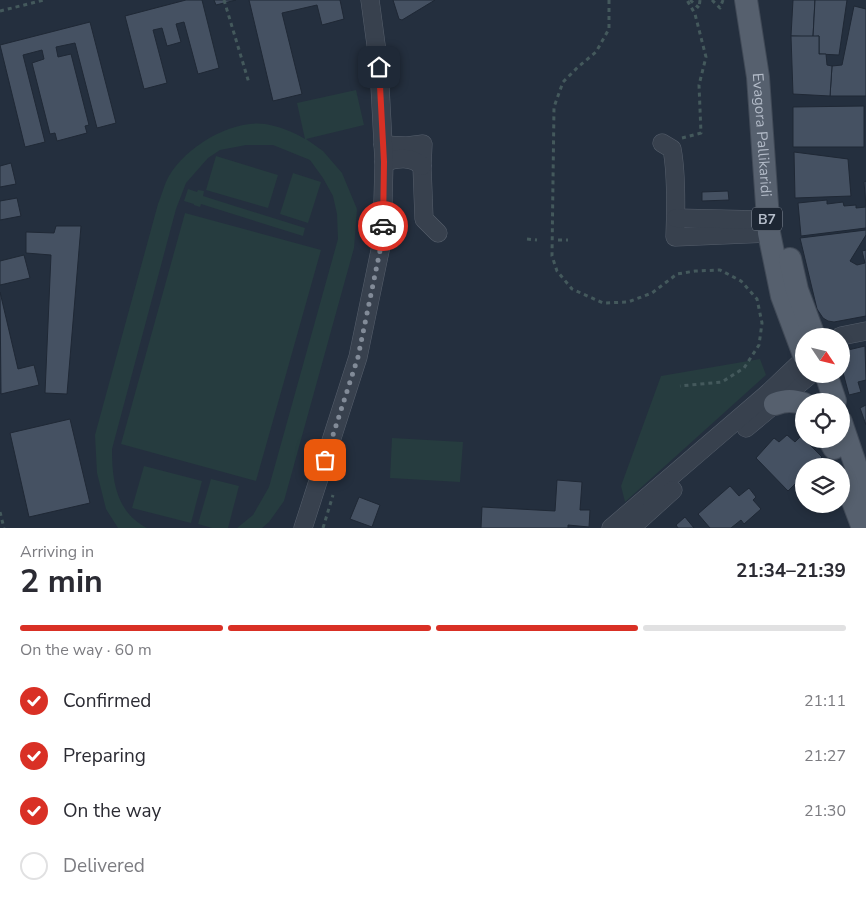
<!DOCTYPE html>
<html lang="en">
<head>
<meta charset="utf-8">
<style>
  :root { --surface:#fff; --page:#f7f7f7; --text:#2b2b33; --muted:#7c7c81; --line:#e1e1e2; --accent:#d93025 }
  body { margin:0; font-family:"Nunito Sans",sans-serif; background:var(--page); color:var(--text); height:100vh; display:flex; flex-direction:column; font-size:19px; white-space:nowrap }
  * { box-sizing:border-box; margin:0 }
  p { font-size:16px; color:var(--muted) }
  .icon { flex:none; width:28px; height:28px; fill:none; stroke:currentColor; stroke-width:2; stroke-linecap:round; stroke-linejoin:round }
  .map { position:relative; height:528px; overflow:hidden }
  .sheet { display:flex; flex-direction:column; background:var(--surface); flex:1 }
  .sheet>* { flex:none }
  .needle { width:32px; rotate:125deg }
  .tools { position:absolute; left:795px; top:328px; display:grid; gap:10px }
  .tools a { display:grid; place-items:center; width:55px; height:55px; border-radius:50%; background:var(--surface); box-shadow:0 2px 8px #0003; font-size:25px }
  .pin { position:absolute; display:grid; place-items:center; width:42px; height:42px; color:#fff; margin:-21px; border-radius:10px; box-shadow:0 2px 8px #0006 }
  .courier { position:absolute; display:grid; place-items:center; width:50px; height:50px; margin:-25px; border:4px solid #d93025; border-radius:50%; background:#fff; color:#222; box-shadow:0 1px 6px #0007 }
  .summary em { font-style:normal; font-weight:700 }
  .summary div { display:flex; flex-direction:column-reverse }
  .summary { display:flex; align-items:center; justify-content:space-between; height:85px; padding:0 20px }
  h1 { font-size:32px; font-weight:700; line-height:38px }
  .bar { display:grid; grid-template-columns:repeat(4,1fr); gap:8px 5px; align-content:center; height:60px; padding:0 20px }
  .bar i { height:6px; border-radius:4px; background:var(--line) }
  .bar .on { background:var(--accent) }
  .bar p { grid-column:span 4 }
  ol { padding:0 20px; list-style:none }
  li { display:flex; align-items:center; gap:15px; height:55px }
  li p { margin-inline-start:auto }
  li .icon { padding:5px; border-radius:50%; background:var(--accent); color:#fff; stroke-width:4 }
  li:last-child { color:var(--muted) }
  li i { width:28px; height:28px; border:2px solid var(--line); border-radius:50% }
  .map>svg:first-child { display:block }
  .green { fill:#263c3f }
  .building { fill:#455162; stroke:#1f2835 }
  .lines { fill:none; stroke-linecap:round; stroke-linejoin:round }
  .minor-casing { stroke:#565f6c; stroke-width:19 }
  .major-casing { stroke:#414a57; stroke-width:24 }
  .path { stroke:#44595c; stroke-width:3; stroke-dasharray:4 4; stroke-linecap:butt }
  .minor { stroke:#38414e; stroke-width:18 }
  .major { stroke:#56606e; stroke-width:22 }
  .path-bridge { stroke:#44595c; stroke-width:3; stroke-dasharray:4 4; stroke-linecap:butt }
  .done { stroke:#828b98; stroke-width:5; stroke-dasharray:0 9 }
  .route { stroke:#d93025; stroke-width:6 }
  .labels { text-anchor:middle; stroke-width:5; stroke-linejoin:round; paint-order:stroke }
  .shield { fill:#1d2633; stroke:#878f9c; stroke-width:1 }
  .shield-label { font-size:14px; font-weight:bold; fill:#b4bcc9 }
  .street-label { font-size:15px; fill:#b4bcc9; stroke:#1d2633 }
</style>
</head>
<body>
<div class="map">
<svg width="866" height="528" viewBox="0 0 866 528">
  <rect width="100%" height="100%" fill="#242f3e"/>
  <g class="green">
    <path d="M356,90l8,35 -58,14 17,12 19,22 15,36 -3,39 -70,253 -15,21 -7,6h-25l16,-13 16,-28 69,-248 -1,-25 -4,-18 -10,-18 -13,-18 -37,-15h-27l-26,5 -12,8 -22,25 -10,26 -64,240c0,32 4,63 35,79h-29l-12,-19 -9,-36 -2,-38 63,-231c3,-7 5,-15 8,-22 14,-32 64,-63 99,-58 13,2 29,8 40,15l-8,-36z"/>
    <path d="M216,156l62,19 -10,33 -62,-18z"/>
    <path d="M293,173l28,9 -13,41 -28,-9z"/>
    <path d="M188,189l9,3 1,-2 6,1 -1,5 102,32 -2,8 -102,-32 -1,3 -6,-2v-1l-10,-3z"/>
    <path d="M185,213l136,37 -65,231 -135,-37z"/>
    <path d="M760,359l6,16 -141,127 -4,-16 40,-110z"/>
    <path d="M392,438l71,4 -3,40 -70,-4z"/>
    <path d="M144,466l58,15 -11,42 -59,-15z"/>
    <path d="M211,479l28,7 -11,42h-16l-14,-4z"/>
  </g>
  <g class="building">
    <path d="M186,0h16l17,68 -21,6 -14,-52 -8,2 5,18 -14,4 -5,-18 -9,2 14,53 -23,6 -19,-73z"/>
    <path d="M214,0h22l-20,5z"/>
    <path d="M249,0h91l4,19 -22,6 -5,-20 -35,8 20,81 -29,7z"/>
    <path d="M393,0h42l-33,20 -3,-1z"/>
    <path d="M793,0h22l-2,37 -22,-1z"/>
    <path d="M815,0h32l-8,55 -20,-1v-18l-6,1z"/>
    <path d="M854,6l12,3v87h-36l2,-30 10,-1z"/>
    <path d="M90,22l26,101 -19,5 -22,-85 -19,4 2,10 13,-3 18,71 -4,1 2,7 -30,8 -2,-8 -5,1 -18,-71 12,-4 -2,-9 -19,5 22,87 -20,5 -25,-102z"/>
    <path d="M791,36h28v18h7l1,11 5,1 -2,30 -37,-2z"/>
    <path d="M864,106v41h-71v-40z"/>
    <path d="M794,152l54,7 3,37 -56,2z"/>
    <path d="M11,163l5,21 -16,3v-21z"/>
    <path d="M866,181v25l-2,-24z"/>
    <path d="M728,191l1,9 -27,1v-9z"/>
    <path d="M17,198l4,18 -21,4v-19z"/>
    <path d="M827,200v4l16,-2 1,4 12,-1v3l10,-1v21l-65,8 -3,-33z"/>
    <path d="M56,226h25l-14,168 -22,-1 6,-138 -25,-2v-21l28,1z"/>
    <path d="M866,230v5l-16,26 7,4 8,-2 -3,-12 4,-1v66l-32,6 -6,-1 -5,-3 -6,-9 -17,-71z"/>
    <path d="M24,255l6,23 -30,7v-24z"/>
    <path d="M0,292l18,77 16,-4 5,20 -38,9z"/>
    <path d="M865,346l1,34 -8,2 3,10 -12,3 -8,-30v-10l7,-5z"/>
    <path d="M866,405v20l-6,-17z"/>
    <path d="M70,419l20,84 -61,14 -19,-84z"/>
    <path d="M787,435l8,7 6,-6 21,21 -9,9h-9v9l-16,16 -32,-33 18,-20 5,4z"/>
    <path d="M557,480l25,2 -2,28h10l-1,17 -21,-2v3h-87l1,-21 73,4z"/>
    <path d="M730,486l9,10 10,-8 7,9 -3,3 8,9 -17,15 -3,-4 -10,8h-21l-12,-14z"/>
    <path d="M359,497l21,8 -8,22 -22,-8z"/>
    <path d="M685,517l9,11h-16l-2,-3z"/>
  </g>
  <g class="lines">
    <defs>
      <g id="minor">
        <path d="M662,143l10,6c5,26 4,61 3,88l94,-4"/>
        <path d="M383,145l24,1 16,-2 -1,22 2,53 14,14"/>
        <path d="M384,162c14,-4 27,-6 38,4"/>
        <path d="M676,218l91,2"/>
        <path d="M841,336l25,-5"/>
        <path d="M746,428l65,-54"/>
        <path d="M303,528l55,-171 24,-116 2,-79 -5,-95 -9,-67"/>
        <path d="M611,528l156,-134 37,-35"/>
        <path d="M631,528l42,-38"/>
      </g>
      <g id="major">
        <path id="s1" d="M746,0l12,77 11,156 13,63 22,59"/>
        <path d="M790,259l7,31 17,46"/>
        <path d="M826,374l9,27"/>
        <path d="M775,404c11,-4 18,-4 29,0"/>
        <path d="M841,422l25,74"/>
        <path d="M829,439l5,9"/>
        <path d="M845,480l18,48"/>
      </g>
    </defs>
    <use href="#minor" class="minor-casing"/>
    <use href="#major" class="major-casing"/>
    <g class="path">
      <path d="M224,0l25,83"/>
      <path d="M690,0l9,8 1,-8"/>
      <path d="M712,0l8,8 3,-8"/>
      <path d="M0,11l44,-11"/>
      <path d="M682,138l19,-5 -2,-48 7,-28 -11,-43 -8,-14"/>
      <path d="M527,239l10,1"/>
      <path d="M558,240h10"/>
      <path d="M0,512l4,16"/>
      <path d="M323,528l10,-33"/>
    </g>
    <use href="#minor" class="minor"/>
    <use href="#major" class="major"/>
    <path class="path-bridge" d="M609,0v29l-13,23 -18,15 -15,15 -9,25 -2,149 5,15 15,18 31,14 25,-1 24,-9 25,-19 18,-3 25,-1 21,11 16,18 5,24 -3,22 -15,23 -22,14 -42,4"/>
  </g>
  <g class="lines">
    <path class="done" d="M325,460l33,-103 24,-116 1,-15"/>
    <path class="route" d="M379,67l5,95 -1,64"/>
  </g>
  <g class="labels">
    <rect class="shield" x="752" y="207.5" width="30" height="23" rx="4"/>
    <g class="shield-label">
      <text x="767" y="224">B7</text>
    </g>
    <g class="street-label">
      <text dy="5" stroke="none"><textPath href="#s1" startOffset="136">Evagora Pallikaridi</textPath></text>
    </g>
  </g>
</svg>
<div class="tools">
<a><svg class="needle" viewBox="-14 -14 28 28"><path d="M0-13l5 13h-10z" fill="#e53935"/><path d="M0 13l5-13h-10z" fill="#7c7c81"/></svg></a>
<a><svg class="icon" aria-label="locate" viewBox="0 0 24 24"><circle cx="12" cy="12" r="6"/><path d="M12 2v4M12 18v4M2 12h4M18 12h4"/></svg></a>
<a><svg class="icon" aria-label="layers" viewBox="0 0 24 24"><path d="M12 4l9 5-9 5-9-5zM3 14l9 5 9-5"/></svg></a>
</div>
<div class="pin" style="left:325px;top:460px;background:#ea580c"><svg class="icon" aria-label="bag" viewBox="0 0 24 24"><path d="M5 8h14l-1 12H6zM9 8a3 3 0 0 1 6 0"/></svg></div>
<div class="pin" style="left:379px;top:67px;background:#1f2937"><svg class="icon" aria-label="home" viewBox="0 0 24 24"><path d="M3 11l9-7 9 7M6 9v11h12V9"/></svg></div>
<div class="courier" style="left:383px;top:226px"><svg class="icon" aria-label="car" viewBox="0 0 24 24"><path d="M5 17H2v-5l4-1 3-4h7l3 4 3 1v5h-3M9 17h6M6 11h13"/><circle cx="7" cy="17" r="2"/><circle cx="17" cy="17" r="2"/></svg></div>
</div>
<section class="sheet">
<div class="summary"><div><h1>2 min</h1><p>Arriving in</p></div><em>21:34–21:39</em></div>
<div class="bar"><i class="on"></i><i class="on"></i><i class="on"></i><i></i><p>On the way · 60 m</p></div>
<ol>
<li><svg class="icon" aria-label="check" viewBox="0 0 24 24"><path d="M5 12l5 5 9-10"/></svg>Confirmed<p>21:11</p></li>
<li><svg class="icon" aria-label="check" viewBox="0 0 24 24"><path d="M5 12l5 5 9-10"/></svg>Preparing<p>21:27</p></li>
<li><svg class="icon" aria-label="check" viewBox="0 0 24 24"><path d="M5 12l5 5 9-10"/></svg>On the way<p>21:30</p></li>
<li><i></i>Delivered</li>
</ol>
</section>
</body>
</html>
